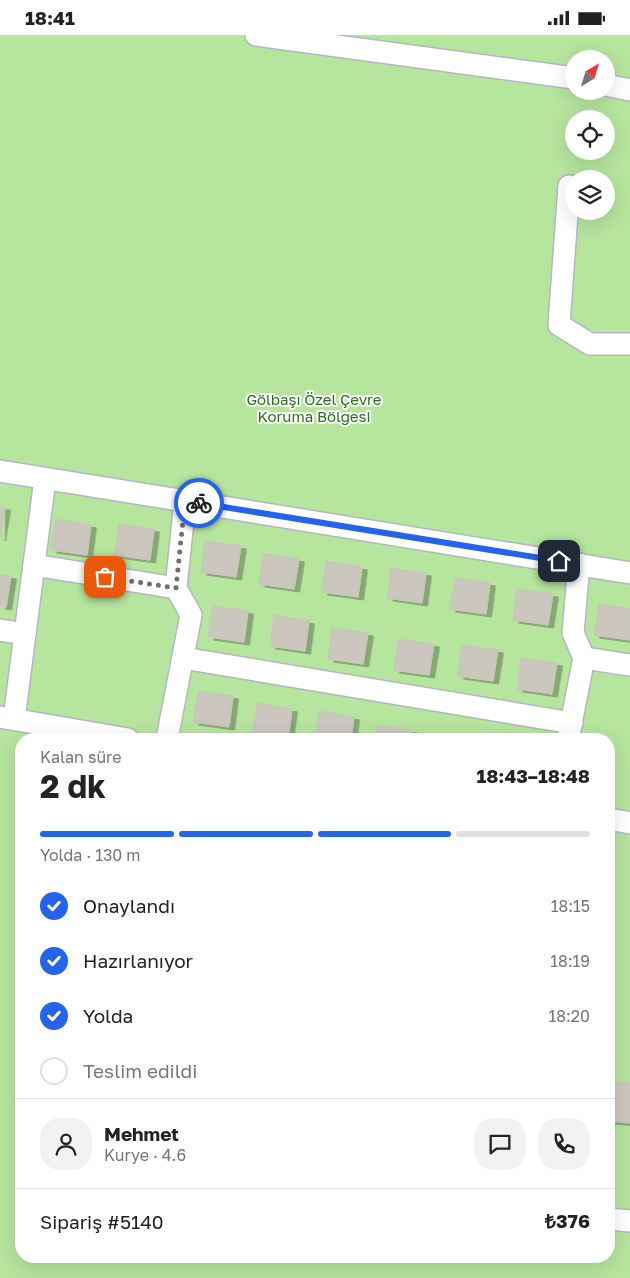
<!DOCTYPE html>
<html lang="tr">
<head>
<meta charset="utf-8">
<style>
  :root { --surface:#fff; --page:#f2f2f2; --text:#222; --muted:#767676; --line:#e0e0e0; --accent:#2563eb }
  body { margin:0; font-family:"Golos Text",sans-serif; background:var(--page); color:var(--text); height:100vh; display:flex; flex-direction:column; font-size:19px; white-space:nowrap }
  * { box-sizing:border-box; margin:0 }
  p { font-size:16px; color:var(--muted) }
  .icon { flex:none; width:28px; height:28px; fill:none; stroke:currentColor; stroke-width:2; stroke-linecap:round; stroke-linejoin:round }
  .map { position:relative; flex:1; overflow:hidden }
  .sheet { position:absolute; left:15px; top:698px; width:600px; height:530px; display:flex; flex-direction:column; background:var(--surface); border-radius:20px; box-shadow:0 5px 20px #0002 }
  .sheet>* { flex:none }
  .needle { width:32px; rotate:38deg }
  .controls { position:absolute; left:565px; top:15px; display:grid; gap:10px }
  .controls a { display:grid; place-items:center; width:50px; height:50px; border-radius:50%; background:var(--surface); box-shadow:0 5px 20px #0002; font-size:25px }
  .pin { position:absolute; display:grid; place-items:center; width:42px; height:42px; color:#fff; margin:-21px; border-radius:10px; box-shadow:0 2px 8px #0006 }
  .courier { position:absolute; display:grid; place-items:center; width:50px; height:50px; margin:-25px; border:4px solid #2563eb; border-radius:50%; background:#fff; color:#222; box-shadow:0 1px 6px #0007 }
  .head em { font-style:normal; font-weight:700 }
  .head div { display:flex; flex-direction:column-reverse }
  .head { display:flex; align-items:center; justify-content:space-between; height:85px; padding:0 25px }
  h1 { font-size:32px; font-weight:700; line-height:38px }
  .bar { display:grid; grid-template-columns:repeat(4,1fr); gap:8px 5px; align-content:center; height:60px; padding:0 25px }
  .bar i { height:6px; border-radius:4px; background:var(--line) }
  .bar .current { background:var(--accent) }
  .bar p { grid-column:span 4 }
  .line { display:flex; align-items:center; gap:12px; padding:0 25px; border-top:1px solid var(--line) }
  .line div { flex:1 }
  .round { display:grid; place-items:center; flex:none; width:52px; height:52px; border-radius:20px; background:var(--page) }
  ol { padding:0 25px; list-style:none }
  li { display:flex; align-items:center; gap:15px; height:55px }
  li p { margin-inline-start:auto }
  li .icon { padding:5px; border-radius:50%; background:var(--accent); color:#fff; stroke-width:4 }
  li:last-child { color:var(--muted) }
  li i { width:28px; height:28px; border:2px solid var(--line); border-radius:50% }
  .status { display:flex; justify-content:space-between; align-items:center; height:35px; padding:0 25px; background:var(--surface); direction:ltr }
  .status svg { height:14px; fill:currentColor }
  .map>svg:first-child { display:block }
  .green { fill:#b6e59e; fill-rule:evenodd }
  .building { fill:#cbc7bf; stroke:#cbc5ba; filter:url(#shadow) }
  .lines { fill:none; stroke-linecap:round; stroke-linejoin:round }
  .minor-casing { stroke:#b4b7c1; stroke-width:24 }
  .minor { stroke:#fff; stroke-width:21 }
  .done { stroke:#726f6d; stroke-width:5; stroke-dasharray:0 9 }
  .route { stroke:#2563eb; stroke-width:6 }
  .labels { text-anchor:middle; stroke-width:4; stroke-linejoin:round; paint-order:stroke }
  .park-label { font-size:15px; fill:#2c6e1b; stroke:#fff }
</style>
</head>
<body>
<div class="status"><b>18:41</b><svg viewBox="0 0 49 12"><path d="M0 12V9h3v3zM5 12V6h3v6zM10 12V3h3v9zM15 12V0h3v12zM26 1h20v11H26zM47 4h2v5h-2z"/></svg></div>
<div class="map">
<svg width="630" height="1243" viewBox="0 0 630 1243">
  <defs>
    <filter id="shadow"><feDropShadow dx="5.5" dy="3" stdDeviation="0" flood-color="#0004"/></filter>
  </defs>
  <rect width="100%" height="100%" fill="#efe9e1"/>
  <path class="green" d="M0,0h630v1243h-630zM574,24h32v32h-32zM574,84h32v32h-32zM574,144h32v32h-32zM21,704h588v517h-588z"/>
  <g class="building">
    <path d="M0,472h5l-5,31z"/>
    <path d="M55,484l36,6 -4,30 -36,-5z"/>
    <path d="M119,489l35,5 -4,31 -36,-5z"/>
    <path d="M205,506l36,5 -5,31 -35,-5z"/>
    <path d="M263,518l36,6 -5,30 -35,-5z"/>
    <path d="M326,526l36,6 -4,30 -36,-5z"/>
    <path d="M391,533l35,5 -4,30 -35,-5z"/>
    <path d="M0,540l11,1 -5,31 -6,-1z"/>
    <path d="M455,543l35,5 -4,31 -36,-5z"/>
    <path d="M517,554l36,5 -5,31 -35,-5z"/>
    <path d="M599,569l31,5v31l-36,-5z"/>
    <path d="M213,571l35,5 -4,31 -36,-5z"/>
    <path d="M274,580l35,6 -4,30 -35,-5z"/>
    <path d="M332,593l36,5 -5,31 -35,-5z"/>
    <path d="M398,604l36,5 -5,31 -35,-5z"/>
    <path d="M462,610l36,5 -5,31 -35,-5z"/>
    <path d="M521,623l36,5 -5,31 -35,-5z"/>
    <path d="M198,656l35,5 -4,31 -36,-5z"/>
    <path d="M257,668l35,6 -4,30 -36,-5z"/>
    <path d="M319,676l35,6 -3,22h-36z"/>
    <path d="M377,690l35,5 -1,9h-36z"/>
    <path d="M444,700l22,4h-23z"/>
    <path d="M609,1046l21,2v40l-21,-2z"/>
  </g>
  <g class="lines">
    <defs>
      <g id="minor">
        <path d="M256,0l318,43"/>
        <path d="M606,50l24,5"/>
        <path d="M569,151l-10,139 31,19h40"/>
        <path d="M0,436l630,102"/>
        <path d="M34,530l142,23"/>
        <path d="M0,595l25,4"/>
        <path d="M183,623l389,65"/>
        <path d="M584,623l46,7"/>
        <path d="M0,682l128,22"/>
        <path d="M14,684l31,-240"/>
        <path d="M167,704l24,-124 -15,-27 9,-87"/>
        <path d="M568,704l16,-81 -11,-25 6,-69"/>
        <path d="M609,784l21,4"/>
        <path d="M609,1184l21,2"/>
      </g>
    </defs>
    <use href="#minor" class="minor-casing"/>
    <use href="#minor" class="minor"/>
  </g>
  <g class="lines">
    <path class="done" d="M105,542l71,11 9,-87 14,2"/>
    <path class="route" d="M199,468l360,58"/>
  </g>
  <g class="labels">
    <g class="park-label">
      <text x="314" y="370">Gölbaşı Özel Çevre<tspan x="314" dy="17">Koruma Bölgesi</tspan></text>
    </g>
  </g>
</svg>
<div class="controls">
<a><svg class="needle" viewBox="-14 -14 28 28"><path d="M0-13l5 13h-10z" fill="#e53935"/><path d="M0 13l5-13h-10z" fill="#767676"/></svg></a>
<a><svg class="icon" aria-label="locate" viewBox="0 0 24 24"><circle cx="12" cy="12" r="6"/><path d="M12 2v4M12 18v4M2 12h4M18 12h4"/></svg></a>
<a><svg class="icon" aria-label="layers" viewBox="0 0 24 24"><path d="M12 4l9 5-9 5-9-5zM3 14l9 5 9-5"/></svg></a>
</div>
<div class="pin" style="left:105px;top:542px;background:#ea580c"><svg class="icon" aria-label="bag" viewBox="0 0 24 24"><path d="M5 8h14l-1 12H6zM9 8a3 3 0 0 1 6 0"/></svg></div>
<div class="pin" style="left:559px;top:526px;background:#1f2937"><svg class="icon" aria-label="home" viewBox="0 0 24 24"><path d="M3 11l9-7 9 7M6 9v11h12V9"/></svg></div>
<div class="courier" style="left:199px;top:468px"><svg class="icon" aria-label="bike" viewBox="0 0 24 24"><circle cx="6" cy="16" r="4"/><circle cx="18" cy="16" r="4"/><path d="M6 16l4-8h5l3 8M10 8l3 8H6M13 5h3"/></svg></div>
<section class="sheet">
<div class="head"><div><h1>2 dk</h1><p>Kalan süre</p></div><em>18:43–18:48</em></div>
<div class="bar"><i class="current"></i><i class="current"></i><i class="current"></i><i></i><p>Yolda · 130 m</p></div>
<ol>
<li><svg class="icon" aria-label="check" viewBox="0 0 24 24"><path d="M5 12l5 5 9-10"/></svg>Onaylandı<p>18:15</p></li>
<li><svg class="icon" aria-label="check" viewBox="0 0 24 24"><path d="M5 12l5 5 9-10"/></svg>Hazırlanıyor<p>18:19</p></li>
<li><svg class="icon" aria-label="check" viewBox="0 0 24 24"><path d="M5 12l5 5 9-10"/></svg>Yolda<p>18:20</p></li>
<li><i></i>Teslim edildi</li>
</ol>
<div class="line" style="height:90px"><a class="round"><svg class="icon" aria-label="person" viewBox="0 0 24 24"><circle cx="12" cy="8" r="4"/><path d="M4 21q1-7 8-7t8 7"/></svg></a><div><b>Mehmet</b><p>Kurye · 4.6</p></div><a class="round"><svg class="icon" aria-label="chat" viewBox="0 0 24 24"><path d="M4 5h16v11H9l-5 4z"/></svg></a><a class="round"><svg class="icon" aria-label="phone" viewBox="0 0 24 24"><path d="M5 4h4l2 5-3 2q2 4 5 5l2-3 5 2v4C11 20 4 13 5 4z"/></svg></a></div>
<div class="line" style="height:65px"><div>Sipariş #5140</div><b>₺376</b></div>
</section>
</div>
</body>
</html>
